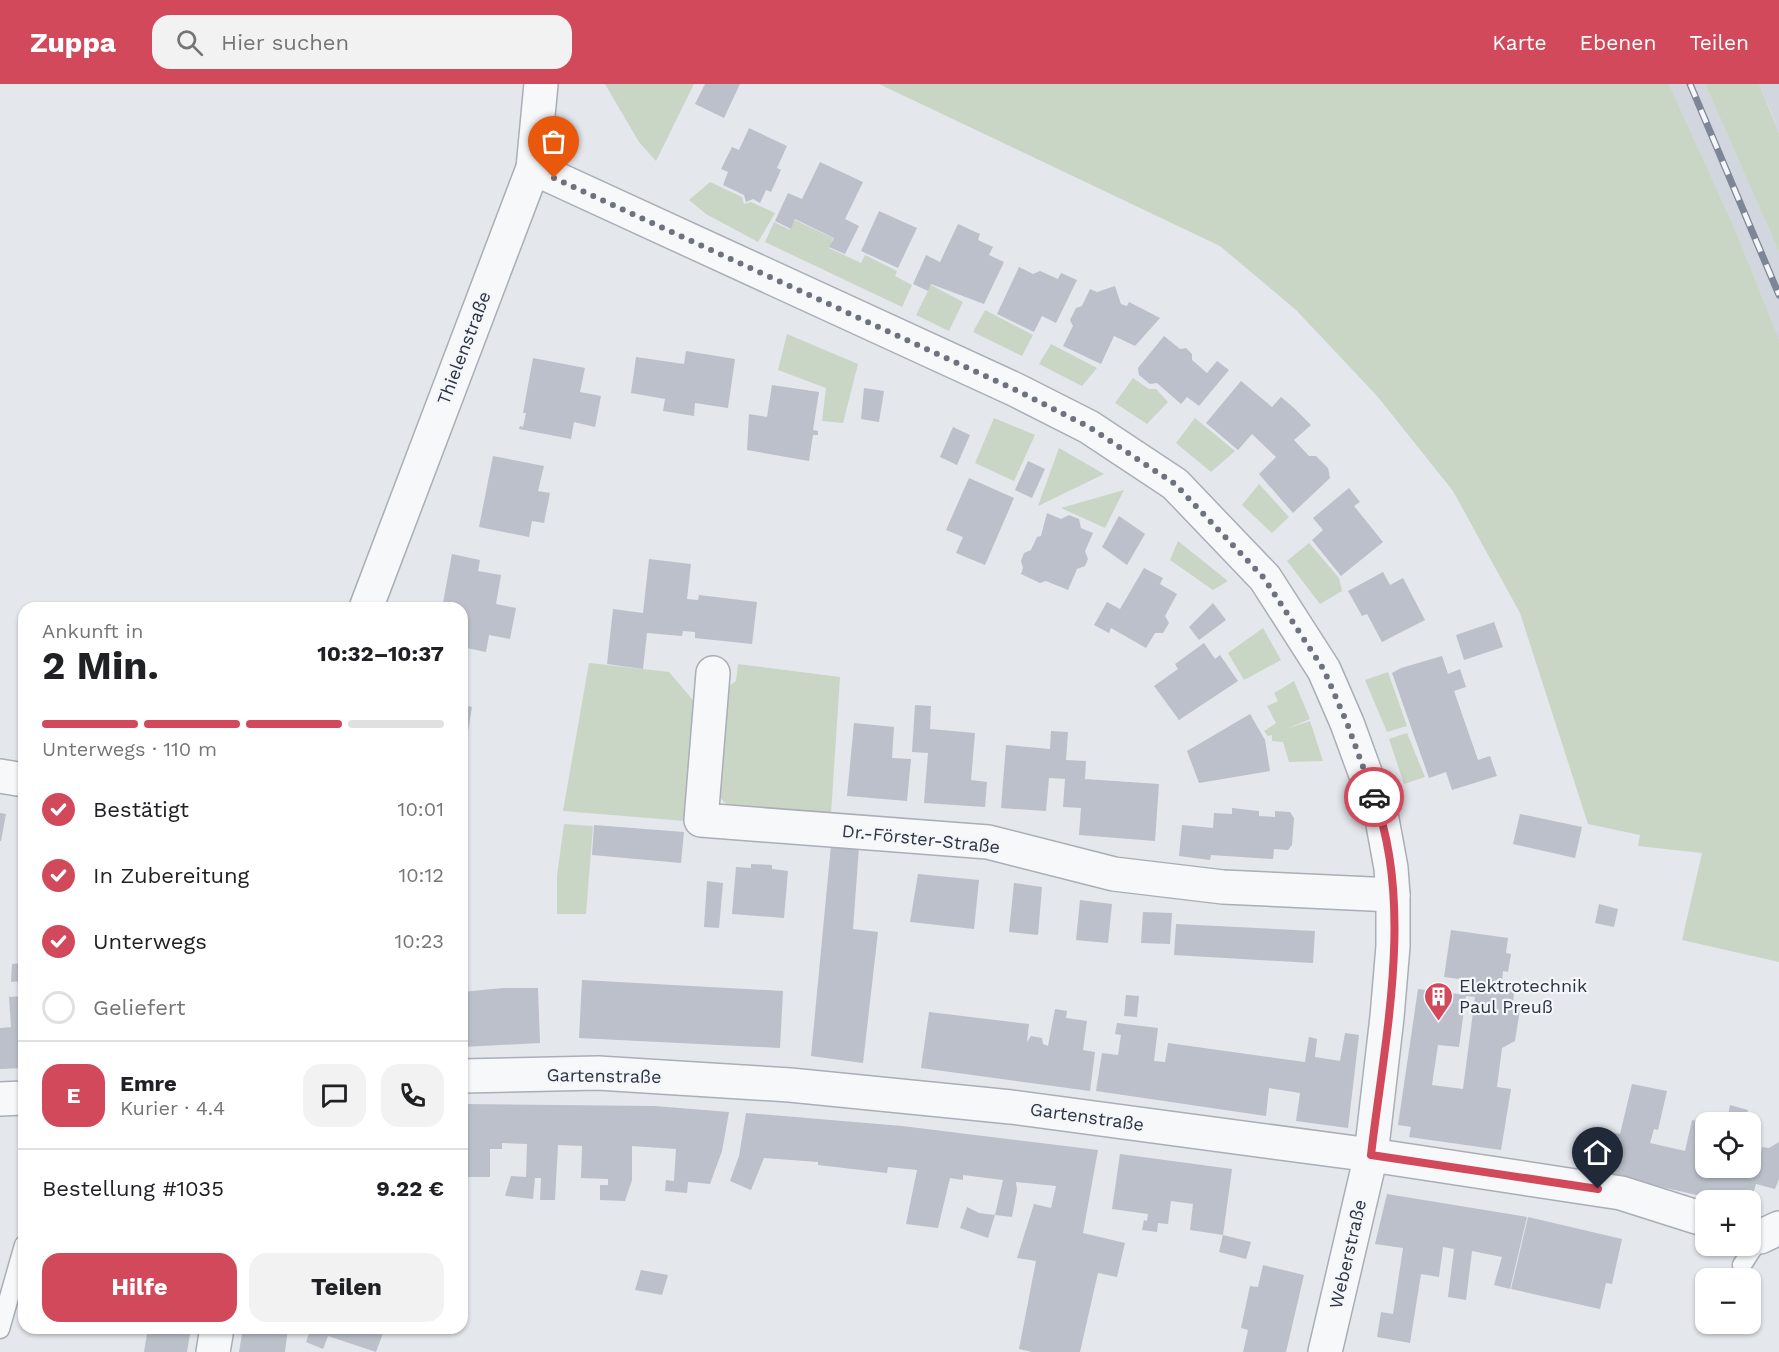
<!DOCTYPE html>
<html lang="de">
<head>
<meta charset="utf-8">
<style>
  :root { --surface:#fff; --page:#f2f2f2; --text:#202124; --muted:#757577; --line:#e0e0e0; --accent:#d1495b }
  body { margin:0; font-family:"Work Sans",sans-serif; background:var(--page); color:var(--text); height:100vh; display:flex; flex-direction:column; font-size:22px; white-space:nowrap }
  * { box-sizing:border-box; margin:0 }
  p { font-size:20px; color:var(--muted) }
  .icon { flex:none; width:33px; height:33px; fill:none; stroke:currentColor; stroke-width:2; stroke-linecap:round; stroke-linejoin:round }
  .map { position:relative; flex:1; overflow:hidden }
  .side { position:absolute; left:18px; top:518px; width:450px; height:732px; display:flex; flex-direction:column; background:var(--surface); border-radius:18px; box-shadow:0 2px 4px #0004 }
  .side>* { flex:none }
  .fabs { position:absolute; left:1695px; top:1028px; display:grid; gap:12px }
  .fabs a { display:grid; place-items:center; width:66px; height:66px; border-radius:12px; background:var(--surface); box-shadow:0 2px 4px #0004; font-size:30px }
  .pin { position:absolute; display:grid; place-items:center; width:51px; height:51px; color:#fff; margin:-62px -26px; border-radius:50% 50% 50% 0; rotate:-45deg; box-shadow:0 0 6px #0007 }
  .pin .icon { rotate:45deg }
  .courier { position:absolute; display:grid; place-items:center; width:60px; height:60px; margin:-30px; border:4px solid #d1495b; border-radius:50%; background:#fff; color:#222; box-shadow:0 2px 8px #0007 }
  .overview em { font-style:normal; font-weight:700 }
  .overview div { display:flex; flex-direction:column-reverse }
  .overview { display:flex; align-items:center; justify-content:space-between; height:102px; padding:0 24px }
  h1 { font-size:39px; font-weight:700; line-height:45px }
  .bar { display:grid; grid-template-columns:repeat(4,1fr); gap:9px 6px; align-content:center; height:72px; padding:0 24px }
  .bar i { height:8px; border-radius:4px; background:var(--line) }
  .bar .current { background:var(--accent) }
  .bar p { grid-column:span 4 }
  .line { display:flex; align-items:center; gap:15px; padding:0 24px; border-top:2px solid var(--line) }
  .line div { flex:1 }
  .round { display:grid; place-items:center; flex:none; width:63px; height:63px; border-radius:18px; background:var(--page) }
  ol { padding:0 24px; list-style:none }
  li { display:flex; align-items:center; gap:18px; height:66px }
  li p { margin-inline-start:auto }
  li .icon { padding:6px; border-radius:50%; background:var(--accent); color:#fff; stroke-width:4 }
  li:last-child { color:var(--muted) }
  li i { width:33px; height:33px; border:3px solid var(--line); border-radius:50% }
  .cta { display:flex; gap:12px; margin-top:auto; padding:12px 24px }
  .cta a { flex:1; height:69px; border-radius:18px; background:var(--accent); color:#fff; font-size:24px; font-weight:700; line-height:69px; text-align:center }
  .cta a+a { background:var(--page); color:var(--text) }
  header { display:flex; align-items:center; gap:36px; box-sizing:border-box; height:84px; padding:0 30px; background:var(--accent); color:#fff }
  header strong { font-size:28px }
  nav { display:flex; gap:33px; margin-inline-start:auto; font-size:21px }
  .search { width:420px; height:54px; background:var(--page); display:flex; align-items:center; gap:15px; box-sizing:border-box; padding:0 21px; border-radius:18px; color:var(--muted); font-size:22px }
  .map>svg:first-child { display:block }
  .built { fill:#d2d6de }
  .green { fill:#c9d6c5 }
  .building { fill:#bbc0ca; fill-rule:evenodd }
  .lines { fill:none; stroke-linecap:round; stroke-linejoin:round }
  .lane-casing { stroke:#a9aeb7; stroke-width:21 }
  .street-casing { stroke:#a9aeb7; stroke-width:36 }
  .lane { stroke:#f7f8fa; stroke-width:18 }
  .street { stroke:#f7f8fa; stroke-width:33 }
  .rail-casing { stroke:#7d8696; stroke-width:7 }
  .rail { stroke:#f4f6f9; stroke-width:4.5; stroke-dasharray:14; stroke-linecap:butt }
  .done { stroke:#6c737f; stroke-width:6; stroke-dasharray:0 10.8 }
  .route { stroke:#d1495b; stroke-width:8 }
  .labels { text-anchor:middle; stroke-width:4.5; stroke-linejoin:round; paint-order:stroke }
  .street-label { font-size:18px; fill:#2b3445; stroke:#f4f6f9 }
  .poi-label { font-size:18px; fill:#2b3445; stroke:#f4f6f9; text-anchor:start }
</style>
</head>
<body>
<header>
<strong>Zuppa</strong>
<div class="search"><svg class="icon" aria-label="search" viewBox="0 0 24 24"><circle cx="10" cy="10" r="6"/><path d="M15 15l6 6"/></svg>Hier suchen</div>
<nav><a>Karte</a><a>Ebenen</a><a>Teilen</a></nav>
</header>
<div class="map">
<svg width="1779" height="1268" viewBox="0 0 1779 1268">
  <rect width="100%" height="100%" fill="#e4e7ec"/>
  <g class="built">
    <path d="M1669,0h36l74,168v87l-45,-112z"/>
    <path d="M1759,0h20v49l-8,-21z"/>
  </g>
  <g class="green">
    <path d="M605,0h89l-38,77 -17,-19z"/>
    <path d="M879,0h790l65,143 45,112v623l-97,-22 20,-87 -64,-7 2,-11 -52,-11 -68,-211 -67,-122 -75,-94 -82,-87 -76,-64z"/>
    <path d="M1705,0h54l20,49v119z"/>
    <path d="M710,98l32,15 2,7 7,-2 24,11 -17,29 -52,-28 -17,-14z"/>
    <path d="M795,136l38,18 -4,10 32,15 4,-8 32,16 -2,5 17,9 -10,22 -137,-65 9,-20 16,8z"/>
    <path d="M931,201l32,17 -14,29 -33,-16z"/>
    <path d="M985,226l48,25 -11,21 -49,-24z"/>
    <path d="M787,250l71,30 -15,59 -21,-2 4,-33 -48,-18z"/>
    <path d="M1051,260l46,24 -15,18 -43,-22z"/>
    <path d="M1133,294l16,11h7l12,13 -21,22 -32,-21z"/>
    <path d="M994,334l41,17 -21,46 -39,-18z"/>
    <path d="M1195,334l40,33 -24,21 -35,-29z"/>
    <path d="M1059,364l45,26 -66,32z"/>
    <path d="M1259,400l30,33 -17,16 -30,-28z"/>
    <path d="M1124,406l-19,38 -44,-20z"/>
    <path d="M1178,457l50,40 -15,9 -43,-30z"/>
    <path d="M1309,459l30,35 3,13 -22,13 -33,-43z"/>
    <path d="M1263,544l18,32 -37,20 -16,-27z"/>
    <path d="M589,579l80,9 29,34 -13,115 -122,-10z"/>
    <path d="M738,580l102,13 -9,137 -103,-8 -16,-17 11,-99 13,-9z"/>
    <path d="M1388,588l19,54 -20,6 -22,-52z"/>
    <path d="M1294,597l16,38 -24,10 24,-8 13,40 -34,1 -6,-20 -11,-1v-6l-4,1 -4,-5 12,-8 -9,-17 11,-5 -4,-8z"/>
    <path d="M1407,649l18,44 -21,7 -15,-45z"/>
    <path d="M564,740l29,2 -7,88h-29v-38z"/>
  </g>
  <g class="building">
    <path d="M705,0h35l-16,34 -29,-14z"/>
    <path d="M749,44l38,18 -10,22 4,2 -10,22 -5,-2 -6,13 -7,-4 -7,3 -2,-7 -21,-10 5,-13 -7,-3 11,-22 7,3z"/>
    <path d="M820,78l43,20 -18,37 14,7 -14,28 -16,-7 5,-9 -39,-19 -4,10 -16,-8 13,-28 14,6z"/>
    <path d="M879,127l38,17 -19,40 -37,-17z"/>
    <path d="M958,140l22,10 -2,6 15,7 -4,8 15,7 -20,42 -53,-20 -3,7 -15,-7 13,-29 14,7z"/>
    <path d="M1019,183l14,7 7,-3 18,8 3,-6 16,7 -21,43 -14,-7 -8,16 -37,-18z"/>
    <path d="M1115,202l6,18 6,2 2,-4 31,16 -25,28 -21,-10 -13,28 -38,-18 10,-20 -3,-6 6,-12 6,-2 8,-17 7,3z"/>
    <path d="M1164,252l16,13 6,-1 6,6v6l15,13 10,-12 12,9 -30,36 -12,-9 -6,7 -24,-21 -7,1 -11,-9 -1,-7z"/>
    <path d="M686,267l49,8 -7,49 -33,-5 -1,13 -31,-5 2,-12 -34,-6 5,-36 48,7z"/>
    <path d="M533,274l52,10 -5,24 21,4 -6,31 -21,-5 -3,17 -52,-10 1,-3 3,1 3,-14h-3z"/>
    <path d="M1241,297l31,26 9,-10 13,11 17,17 -17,15 15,16h7l12,12 2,10 -37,35 -34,-39 17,-17 -24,-23 -14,16 -32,-27z"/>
    <path d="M772,301l47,7 -6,38 5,1v4h-5l-4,26 -62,-11 2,-36 18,3z"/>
    <path d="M864,304l20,3 -5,31 -18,-3z"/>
    <path d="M953,343l17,8 -13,30 -17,-8z"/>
    <path d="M493,372l51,10 -6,25 12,2 -6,30 -12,-2 -3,16 -50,-10z"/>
    <path d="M1028,377l17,8 -13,29 -17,-8z"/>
    <path d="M969,394l45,20 -29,67 -29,-12 7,-16 -17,-7z"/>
    <path d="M1349,404l11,14 -6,4 29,36 -42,34 -29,-36 11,-10 -10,-12z"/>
    <path d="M1047,429l14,6 8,-4 10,4 2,9 12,5 -8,18 3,8 -3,7 -8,3 -9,21 -22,-9 -6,2 -19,-9 2,-6 -2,-7 3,-8 7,-3 6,-13 4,-1z"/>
    <path d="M1119,432l26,18 -18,31 -25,-18z"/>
    <path d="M452,470l28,6 -2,11 23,4 -5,29 20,4 -6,31 -21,-4 -3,17 -24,-5v-39h-20z"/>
    <path d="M649,475l42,5 -4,35 11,1 1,-5 58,7 -5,42 -57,-6v-6l-12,-1 -1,5 -35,-3 -4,36 -36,-5 6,-55 30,4z"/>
    <path d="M1144,484l19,10 -3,6 17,10 -12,22 4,7 -6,10h-8l-9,15 -35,-20 -2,5 -15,-8 13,-23 13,7z"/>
    <path d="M1383,488l7,13 13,-7 22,42 -43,22 -15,-28 -5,2 -14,-25z"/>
    <path d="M1213,519l13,17 -27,20 -10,-13z"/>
    <path d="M1494,538l9,25 -39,13 -8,-25z"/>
    <path d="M1204,559l11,16 5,-4 18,26 -59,39 -25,-34 24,-17 -3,-5z"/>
    <path d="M1442,572l6,18 12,-5 6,18 -12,4 24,69 12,-4 7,20 -45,14 -6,-18 -17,6 -37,-105 9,-5z"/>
    <path d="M462,621l10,2 -4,24 -6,-1z"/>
    <path d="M915,621l16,1 -1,23 45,4 -4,47 16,2 -2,25 -61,-4 4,-50 -16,-1z"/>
    <path d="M1250,630l15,26 5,31 -71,12 -12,-32z"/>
    <path d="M854,639l40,4 -2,31 19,1 -4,42 -60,-5z"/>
    <path d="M1051,647l17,1 -2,28 20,1 -1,18 74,5 -4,57 -76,-6 2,-27 -18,-1 2,-28 -16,-1 -3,33 -45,-3 5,-63 44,4z"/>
    <path d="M1232,724l27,3v5l16,1v-6l15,1 4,6 -2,27 -4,5 -14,-1 -1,10 -62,-4 -1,5 -31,-4 3,-31 31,3 1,-15 18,1z"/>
    <path d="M0,729l6,1 -5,27h-1z"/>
    <path d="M1520,730l62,13 -7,31 -62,-14z"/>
    <path d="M594,741l90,7 -3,31 -89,-8z"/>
    <path d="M831,761l28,2 -6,82 25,3 -15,131 -52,-7z"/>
    <path d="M751,780l21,1v4l16,2 -4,47 -52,-4 4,-47 15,1z"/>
    <path d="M918,790l61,6 -5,49 -64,-7z"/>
    <path d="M707,797l16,2 -4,45 -15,-1z"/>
    <path d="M1014,799l28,4 -4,48 -29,-3z"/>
    <path d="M1080,816l32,4 -4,39 -32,-3z"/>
    <path d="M1599,820l19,5 -4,18 -19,-4z"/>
    <path d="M1143,828l29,1 -2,31 -29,-1z"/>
    <path d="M1176,840l139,7 -2,32 -139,-8z"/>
    <path d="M1451,846l57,8 -2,15 5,1 -3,18 -5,-1 -1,13 13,2 -2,16 8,1 -6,38 -13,7 -5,39 14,2 -10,61 -92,-13 2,-10 -13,-2 20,-136 47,6 2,-15 -23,-3zM1466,912l9,1 -12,92 -31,-4 6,-40 21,2z"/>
    <path d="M24,879v18l-13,1 1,-18z"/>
    <path d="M582,896l201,11 -3,57 -201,-10z"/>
    <path d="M503,904h35l2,55 -78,4v-55z"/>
    <path d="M1126,911l13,1 -2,21 -13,-1z"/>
    <path d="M24,912v72l-24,1v-41l11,-1 -2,-30z"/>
    <path d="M1055,925l12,2 -1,7 21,3 -4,29 12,2 -5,39 -169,-23 8,-56 100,12 -2,18 4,-6 11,2 1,6 5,2z"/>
    <path d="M1117,939l41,5 -4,33 11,1 3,-19 137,19 4,-25 8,2 -2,18 25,4 5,-28 14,2 -11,93 -52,-7 4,-28 -31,-5 -3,28 -170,-25 6,-38 16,2 3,-20 -6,-1z"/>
    <path d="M1632,1000l35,7 -9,39 -4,-1 -4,14 35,8 7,-31 14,3 -3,32h3v12h53l3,-20 7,1 10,-6v37l-4,10 -19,-5 -5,16h-32l-133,-30 9,-42 25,6z"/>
    <path d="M462,1020l192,2 75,6 -7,39 -12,33 -22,-2 -1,11 -22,-2 1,-11 8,1 2,-32 -44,-3v34l-7,21 -25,-1v-15h8v-6l-27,-1 1,-32 -24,-1 -3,55h-15l1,-22h-6l-2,21 -28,-3 6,-20 15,1 1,-33 -25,-1v6h-12v28h-28z"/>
    <path d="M1730,1021l18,5 -3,12 -18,-1z"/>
    <path d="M746,1029l156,13 196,24 -15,83 42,10 -8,34 -19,-4 -18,79h-48l-13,-3 17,-88 -19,-3 17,-54 17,4 5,-22 -40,-4 1,8 -5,27 -17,-2 8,-35 -40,-5v5l-13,-2 -12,50 -32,-4 11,-54 -29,-3 -1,6 -69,-8v-3l-54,-4 -13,32 -21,-9 9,-25z"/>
    <path d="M1120,1070l112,15 -9,66 -33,-5 3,-26 -22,-3 -3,23 -10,-1 -1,9 -15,-2 2,-10 3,1 1,-7 -36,-5z"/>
    <path d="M1387,1110l140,23 -17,72 -16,-4 8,-28 -30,-6 -6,49 -18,-3 6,-48 -11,-2 -4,30 -18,-3 -11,69 -33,-6 4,-25 12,2 10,-66 -28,-4z"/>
    <path d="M967,1123l12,6 16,2 -7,23 -28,-10z"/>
    <path d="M1528,1133l94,22 -10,45 -6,-1 -6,26 -89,-20z"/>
    <path d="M1223,1151l28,7 -5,17 -27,-7z"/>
    <path d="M1263,1181l41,10 -18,77h-43l5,-22 -7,-2 9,-42 8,1z"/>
    <path d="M641,1186l27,5 -6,20 -27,-5z"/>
    <path d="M148,1244h43l-4,24h-43z"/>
    <path d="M243,1244h45l-3,24h-46z"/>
    <path d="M311,1244h74l-9,24 -48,-16 -5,13 -17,-7z"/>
  </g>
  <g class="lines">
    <defs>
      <g id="lane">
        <path d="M1742,1181l18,-28"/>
        <path d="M0,1245l24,-84"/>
      </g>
      <g id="street">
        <path d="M533,84l483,222 73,37 86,57 90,94 59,92 23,53 35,96 9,49 2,27v51l-6,71 -16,138 -46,197"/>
        <path d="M366,524l167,-440 8,-84"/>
        <path d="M713,589l-12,147 287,22 126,32 109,13 170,8"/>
        <path d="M0,692l24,4"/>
        <path d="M462,992l136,-3 192,12 221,22 360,48 250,38 85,27"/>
        <path d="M0,1015l24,-1"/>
        <path d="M1750,1150l10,3 19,-9"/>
        <path d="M213,1268l4,-24"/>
      </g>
    </defs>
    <use href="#lane" class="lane-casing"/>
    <use href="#street" class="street-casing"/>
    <use href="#lane" class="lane"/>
    <use href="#street" class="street"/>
    <defs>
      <path id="rail" d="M1690,0l89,211"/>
    </defs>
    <use href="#rail" class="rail-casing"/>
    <use href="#rail" class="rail"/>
  </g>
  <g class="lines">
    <path class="done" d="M554,94l462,212 73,37 86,57 89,94 60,92 23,53 27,74"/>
    <path class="route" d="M1374,713c41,109 10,245 -3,358l227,34"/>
  </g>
  <defs>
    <symbol id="building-pin" viewBox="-11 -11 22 30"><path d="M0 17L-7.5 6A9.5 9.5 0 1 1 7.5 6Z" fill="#d1495b" stroke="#f4f6f9"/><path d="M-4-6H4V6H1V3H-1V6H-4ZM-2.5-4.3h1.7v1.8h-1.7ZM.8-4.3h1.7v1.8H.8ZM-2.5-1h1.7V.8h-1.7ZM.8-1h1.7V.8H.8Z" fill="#fff"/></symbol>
  </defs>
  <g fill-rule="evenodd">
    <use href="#building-pin" x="1422" y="896" width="33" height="45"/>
  </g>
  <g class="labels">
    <g class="street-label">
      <text transform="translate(464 264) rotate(-69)" y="6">Thielenstraße</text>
      <text transform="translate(921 755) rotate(6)" y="6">Dr.-Förster-Straße</text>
      <text transform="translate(604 992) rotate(1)" y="6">Gartenstraße</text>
      <text transform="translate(1087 1033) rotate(8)" y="6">Gartenstraße</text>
      <text transform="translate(1348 1170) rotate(-77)" y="6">Weberstraße</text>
    </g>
    <g class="poi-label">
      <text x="1459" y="908">Elektrotechnik<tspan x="1459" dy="21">Paul Preuß</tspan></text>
    </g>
  </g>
</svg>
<div class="fabs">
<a><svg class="icon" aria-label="locate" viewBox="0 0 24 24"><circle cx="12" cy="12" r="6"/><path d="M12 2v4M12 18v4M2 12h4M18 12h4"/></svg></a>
<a>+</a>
<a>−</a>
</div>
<div class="pin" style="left:554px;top:94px;background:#ea580c"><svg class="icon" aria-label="bag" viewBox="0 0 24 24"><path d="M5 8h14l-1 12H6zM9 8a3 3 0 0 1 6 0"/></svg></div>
<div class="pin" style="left:1598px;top:1105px;background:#1f2937"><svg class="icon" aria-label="home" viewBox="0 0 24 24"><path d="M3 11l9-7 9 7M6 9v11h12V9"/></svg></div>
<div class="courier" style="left:1374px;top:713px"><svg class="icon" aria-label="car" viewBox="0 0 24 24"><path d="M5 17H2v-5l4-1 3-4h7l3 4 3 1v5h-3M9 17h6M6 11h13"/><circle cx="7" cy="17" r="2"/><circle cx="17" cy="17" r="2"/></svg></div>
<section class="side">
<div class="overview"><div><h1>2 Min.</h1><p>Ankunft in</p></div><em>10:32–10:37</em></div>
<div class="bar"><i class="current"></i><i class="current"></i><i class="current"></i><i></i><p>Unterwegs · 110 m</p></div>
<ol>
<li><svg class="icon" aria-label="check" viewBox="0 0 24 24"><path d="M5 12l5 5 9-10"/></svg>Bestätigt<p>10:01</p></li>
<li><svg class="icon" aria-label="check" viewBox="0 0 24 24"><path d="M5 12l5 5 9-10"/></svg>In Zubereitung<p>10:12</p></li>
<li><svg class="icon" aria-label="check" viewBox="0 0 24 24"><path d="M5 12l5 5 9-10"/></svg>Unterwegs<p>10:23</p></li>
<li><i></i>Geliefert</li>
</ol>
<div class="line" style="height:108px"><b class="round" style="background:var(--accent);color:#fff">E</b><div><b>Emre</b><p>Kurier · 4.4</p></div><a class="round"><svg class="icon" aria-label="chat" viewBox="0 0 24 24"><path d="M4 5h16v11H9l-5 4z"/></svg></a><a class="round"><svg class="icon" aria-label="phone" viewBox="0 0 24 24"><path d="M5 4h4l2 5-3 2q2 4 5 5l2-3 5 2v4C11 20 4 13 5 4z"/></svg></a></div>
<div class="line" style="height:78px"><div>Bestellung #1035</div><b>9.22 €</b></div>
<div class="cta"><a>Hilfe</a><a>Teilen</a></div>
</section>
</div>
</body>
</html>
